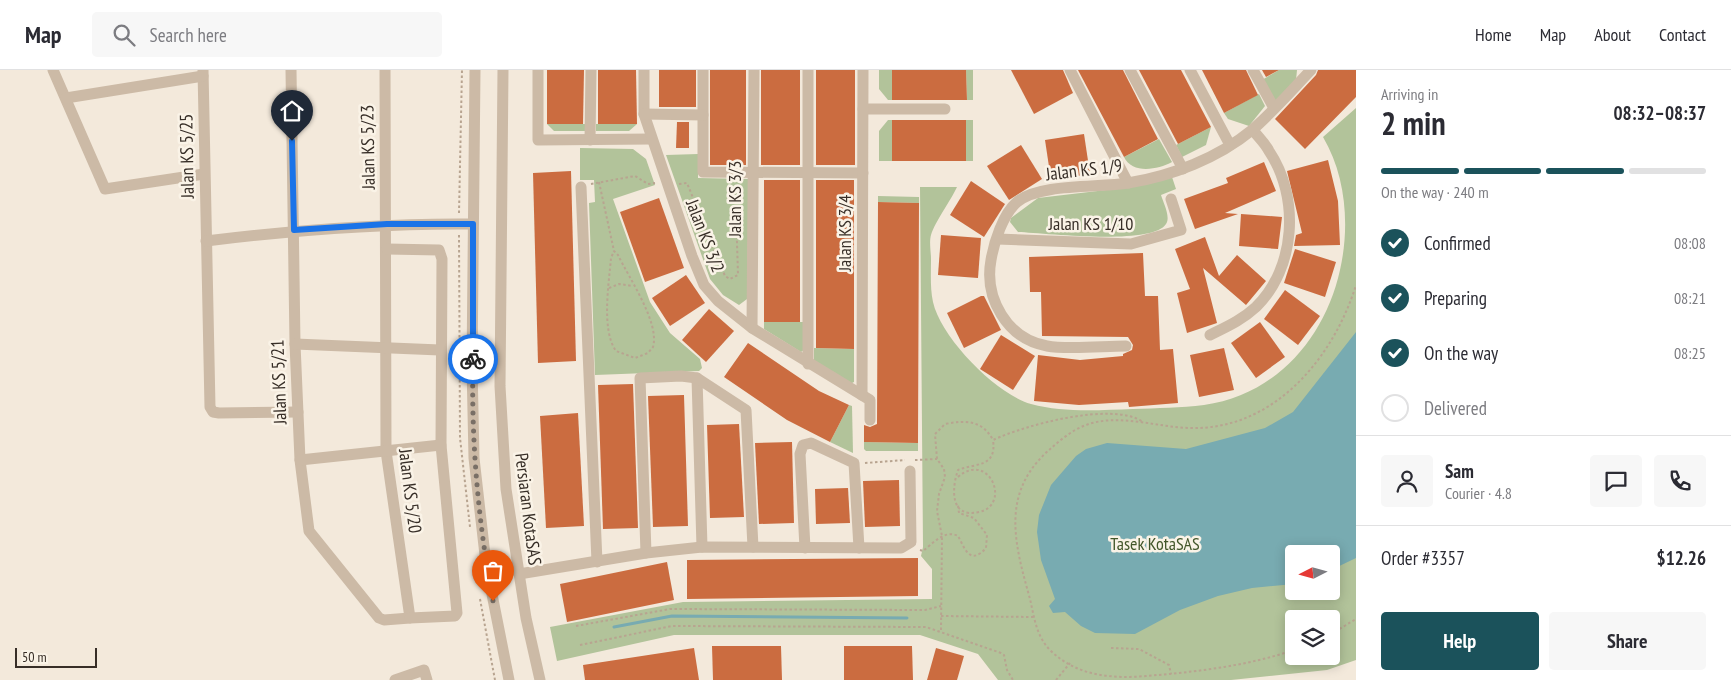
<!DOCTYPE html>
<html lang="en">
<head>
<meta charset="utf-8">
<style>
  :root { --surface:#fff; --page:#f7f7f7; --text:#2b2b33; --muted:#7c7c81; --line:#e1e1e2; --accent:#1b525b }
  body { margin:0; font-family:"PT Sans Narrow",sans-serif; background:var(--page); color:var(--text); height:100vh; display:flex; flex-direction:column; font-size:19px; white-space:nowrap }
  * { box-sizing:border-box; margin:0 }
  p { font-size:16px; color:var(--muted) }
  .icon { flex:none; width:28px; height:28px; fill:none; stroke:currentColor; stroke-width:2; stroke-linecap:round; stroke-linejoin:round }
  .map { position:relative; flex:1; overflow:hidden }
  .panel { display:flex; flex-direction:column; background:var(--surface); width:375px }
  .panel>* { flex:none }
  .needle { width:32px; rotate:264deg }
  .controls { position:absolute; left:1285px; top:475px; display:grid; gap:10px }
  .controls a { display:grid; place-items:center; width:55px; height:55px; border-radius:5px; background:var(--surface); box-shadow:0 2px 12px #0003; font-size:25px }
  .scale { position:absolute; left:15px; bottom:12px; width:82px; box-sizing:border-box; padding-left:5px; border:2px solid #372e27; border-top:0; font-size:14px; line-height:18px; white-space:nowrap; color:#372e27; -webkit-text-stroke:4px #faf3e7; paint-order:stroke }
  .pin { position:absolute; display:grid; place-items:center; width:42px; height:42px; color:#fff; margin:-51px -21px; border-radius:50% 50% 50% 0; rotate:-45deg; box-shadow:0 0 5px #0007 }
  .pin .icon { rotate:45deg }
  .courier { position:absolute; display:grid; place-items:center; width:50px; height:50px; margin:-25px; border:4px solid #1a73e8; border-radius:50%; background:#fff; color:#222; box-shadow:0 1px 6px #0007 }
  .summary em { font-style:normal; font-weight:800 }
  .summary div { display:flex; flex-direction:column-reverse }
  .summary { display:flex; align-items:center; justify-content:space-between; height:85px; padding:0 25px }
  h1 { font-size:32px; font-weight:800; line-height:38px }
  .bar { display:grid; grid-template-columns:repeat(4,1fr); gap:8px 5px; align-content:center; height:60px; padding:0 25px }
  .bar i { height:6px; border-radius:4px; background:var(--line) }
  .bar .current { background:var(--accent) }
  .bar p { grid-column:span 4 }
  .line { display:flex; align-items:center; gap:12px; padding:0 25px; border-top:1px solid var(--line) }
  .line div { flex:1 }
  .round { display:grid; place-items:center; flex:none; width:52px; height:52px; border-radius:5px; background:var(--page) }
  ol { padding:0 25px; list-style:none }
  li { display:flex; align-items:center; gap:15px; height:55px }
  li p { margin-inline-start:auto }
  li .icon { padding:5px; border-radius:50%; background:var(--accent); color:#fff; stroke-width:4 }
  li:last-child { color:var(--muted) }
  li i { width:28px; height:28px; border:2px solid var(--line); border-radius:50% }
  .primary-button { display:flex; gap:10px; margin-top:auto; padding:10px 25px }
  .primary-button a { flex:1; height:58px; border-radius:5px; background:var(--accent); color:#fff; font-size:20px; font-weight:800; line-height:58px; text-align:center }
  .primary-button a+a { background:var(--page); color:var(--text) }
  header { display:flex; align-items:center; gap:30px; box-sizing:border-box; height:70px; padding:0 25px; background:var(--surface); border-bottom:1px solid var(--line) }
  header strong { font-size:24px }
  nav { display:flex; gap:28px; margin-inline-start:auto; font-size:18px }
  .search { width:350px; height:45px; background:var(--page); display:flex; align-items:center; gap:12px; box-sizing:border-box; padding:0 18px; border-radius:5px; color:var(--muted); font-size:19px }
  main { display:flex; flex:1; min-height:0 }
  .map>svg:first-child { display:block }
  .green { fill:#b2c39a; fill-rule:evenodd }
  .water { fill:#78abb1 }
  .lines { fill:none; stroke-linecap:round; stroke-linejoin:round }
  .stream { stroke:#78abb1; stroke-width:3 }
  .building { fill:#cb6c40 }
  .path { stroke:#b8a490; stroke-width:2; stroke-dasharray:2.5 2.5; stroke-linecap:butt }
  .minor { stroke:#ccbaa6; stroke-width:11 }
  .done { stroke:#796f66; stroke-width:5; stroke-dasharray:0 9 }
  .route { stroke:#1a73e8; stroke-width:6 }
  .labels { text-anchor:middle; stroke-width:5; stroke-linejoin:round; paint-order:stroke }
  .street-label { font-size:18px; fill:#372e27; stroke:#faf3e7 }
  .park-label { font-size:18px; fill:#43572a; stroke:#faf3e7 }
</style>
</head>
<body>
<header>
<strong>Map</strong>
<div class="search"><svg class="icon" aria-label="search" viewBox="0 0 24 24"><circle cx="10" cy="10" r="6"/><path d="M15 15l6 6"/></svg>Search here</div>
<nav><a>Home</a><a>Map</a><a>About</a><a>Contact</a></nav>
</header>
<main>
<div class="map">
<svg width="1356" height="610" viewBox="0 0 1356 610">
  <rect width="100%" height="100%" fill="#f3e9db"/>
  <g class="green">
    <path d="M879,0h13v30h-4l-9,-11z"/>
    <path d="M966,0h7v30h-6z"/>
    <path d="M1279,0h18l-1,10 -22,23 -12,-23z"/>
    <path d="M1259,24l6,12 -16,20 -21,-7 -4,-6z"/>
    <path d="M1356,38v552l-29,10 -96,10h-233l-20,-26 -58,-19h-246l-117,26 -7,-34 133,-25 249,-3v-30l-11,-13 2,-9 -3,-360h37c-6,13 -22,35 -26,48 -2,7 0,17 0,24 0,14 -1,29 2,43 8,36 63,92 98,102 33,9 69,6 102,5 24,-1 48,-1 71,-4 72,-10 121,-67 136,-135 10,-44 6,-94 -17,-133zM1294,484h37v37h-37zM1294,549h37v37h-37z"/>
    <path d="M888,50h4v41h-13v-30z"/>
    <rect x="966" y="50" width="7" height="41"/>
    <path d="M547,54h40v7h-33z"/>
    <path d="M596,54h41l-8,7h-33z"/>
    <path d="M1211,57l-5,18 -24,12 -6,-12z"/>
    <path d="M1159,69l13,23c-15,8 -40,12 -48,-5z"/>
    <path d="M580,78l53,1 13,10 9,26 -42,14 37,103 20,31 30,26 2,9 -3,3 -104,4 -6,-172 6,-1 -1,-22h-14z"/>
    <path d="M698,84v24l51,1 -2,120 -8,6 -16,-10 -13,-16 -44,-124z"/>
    <path d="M1172,107l4,12 -15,6c2,7 10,22 5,29 -14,22 -121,9 -148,8l-8,-10 1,-4 27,-20 85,-10z"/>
    <path d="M878,126l41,1v6l-41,-1z"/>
    <path d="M764,252h41l-1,28 -3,2 -37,-23z"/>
    <path d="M814,278l40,1v33l-4,2 -36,-23z"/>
    <path d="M849,335l3,1 1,47 -23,-11z"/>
    <path d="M864,372l54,1v8h-52l-2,-2z"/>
  </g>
  <path class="water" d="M1356,262v226l-25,12v-16h-37v30l-42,4 -34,8 -38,14 -45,24 -40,-1 -14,-7 -16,-14 -12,1 -4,-7 6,-7 -14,-39 -4,-28 2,-17 12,-30 25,-29 10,-7 21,-6 79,6 79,-21 28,-16z"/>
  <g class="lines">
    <path class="stream" d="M614,557l58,-11 235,2"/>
  </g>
  <g class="building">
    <path d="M547,0h37l-1,54h-36z"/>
    <path d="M598,0h38l1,54h-39z"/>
    <rect x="659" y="0" width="37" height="37"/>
    <rect x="710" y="0" width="36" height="95"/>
    <rect x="761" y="0" width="39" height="95"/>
    <rect x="816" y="0" width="39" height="95"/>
    <path d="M892,0h74l1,30h-75z"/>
    <path d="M1011,0h52l10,23 -39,21z"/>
    <path d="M1078,0h45l35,69 -34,18z"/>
    <path d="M1139,0h42l30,57 -33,17z"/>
    <path d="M1202,0h44l12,25 -34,18z"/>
    <path d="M1262,0h17l-13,7z"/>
    <path d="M1318,0h38v27l-51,52 -30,-30 41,-44z"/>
    <rect x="892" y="50" width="74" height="41"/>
    <path d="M677,52h12v26h-13z"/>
    <path d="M1084,64l6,40 -39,6 -6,-40z"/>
    <path d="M1021,75l21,34 -33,21 -22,-34z"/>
    <path d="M1328,90l10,41 2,44 -46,1 2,-11 6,-2 -15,-62z"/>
    <path d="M1264,92l12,29 -51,22 13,1 -43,15 -11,-30 44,-16 -2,-5z"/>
    <path d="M571,101l5,190 -38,2 -5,-190z"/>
    <rect x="764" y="110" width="36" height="142"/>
    <path d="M816,110h38v169l-38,-1z"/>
    <path d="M971,111l34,23 -21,33 -34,-22z"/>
    <path d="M659,128l25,70 -39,14 -25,-70z"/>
    <path d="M878,132l41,1 -1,240 -54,-1v-17l6,2 7,-3z"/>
    <path d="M1241,144l41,3 -4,32 -39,-3z"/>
    <path d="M941,165l40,3 -3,40 -40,-3z"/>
    <path d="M1205,167l14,39 18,-21 29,26 -20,24 -43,-37 14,55 -30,10 -10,-40 13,-4 -15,-40z"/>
    <path d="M1295,179l41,13 -11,35 -41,-14z"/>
    <path d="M1143,183l2,43h13l2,54 13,-1 5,54 -49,4 -1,-5 -49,3 -45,-4 4,-46 42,5 43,-4v-2l9,-4 1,-5 -5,-8 -86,-1 -1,-44h-11l-1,-35z"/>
    <path d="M686,205l19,28 -35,23 -18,-28z"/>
    <path d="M1285,220l35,26 -22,29 -34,-26z"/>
    <path d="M981,226h3l17,34 -37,18 -17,-35z"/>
    <path d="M709,239l25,22 -28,31 -24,-22z"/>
    <path d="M1260,252l25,35 -29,21 -25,-35z"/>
    <path d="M1001,265l34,21 -22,34 -33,-21z"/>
    <path d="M748,273l71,48 30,14 -19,37 -43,-22 -63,-43z"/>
    <path d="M1224,278l10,42 -35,7 -9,-42z"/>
    <path d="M633,314l5,144 -35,1 -5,-144z"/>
    <path d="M684,325l4,131 -35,1 -5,-131z"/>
    <path d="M578,343l6,113 -38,2 -6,-112z"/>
    <path d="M739,354l5,93 -34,1 -3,-93z"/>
    <path d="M792,372l2,81 -35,1 -4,-81z"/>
    <path d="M899,410l1,46 -35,1 -2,-46z"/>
    <path d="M848,418l2,35 -34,1 -1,-35z"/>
    <path d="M918,488v38l-231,3v-39z"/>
    <path d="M667,492l7,38 -107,22 -7,-38z"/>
    <path d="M712,576h69l1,34h-69z"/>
    <path d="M844,576h68l1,34h-69z"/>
    <path d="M694,578l5,32h-114l-2,-15z"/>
    <path d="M936,578l28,8 -7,24h-30z"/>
  </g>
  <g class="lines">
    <g class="path">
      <path d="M599,112l15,69 4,4c11,23 42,68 35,92l-5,6 -13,5 -19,-7c-15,-21 -7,-68 -5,-93l3,-7"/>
      <path d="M591,114l44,-8 13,8 7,-1"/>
      <path d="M679,114l8,-1 38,93 5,3 8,-4 -2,-65h7"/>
      <path d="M459,143l3,-143"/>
      <path d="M459,165l1,203 10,89"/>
      <path d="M609,218l10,-4 14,2"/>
      <path d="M915,390l22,-1"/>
      <path d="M865,393l40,-3"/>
      <path d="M958,407c31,-27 54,28 21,35 -30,7 -27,-25 -21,-42 17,-7 39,-2 35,-30 32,-15 120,-39 150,-18"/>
      <path d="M920,480l3,1c9,-7 22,-22 35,-15 6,10 11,31 28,12l1,-13 -13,-17 -15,-5 -1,-8"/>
      <path d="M480,529l15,81"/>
      <path d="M941,546l93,1"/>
      <path d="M576,556l94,-17 255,1 16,-4"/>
      <path d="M941,560l1,-94 -5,-25 2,-17 6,-17 -1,-8 -7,-10 -2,-25 10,-10c21,-4 37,-4 48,16"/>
      <path d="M1331,564l25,-15"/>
      <path d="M580,575l92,-19 254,1 75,26 3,2 3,15 6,10"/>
      <path d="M1111,578l28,1 30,16 2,9"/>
      <path d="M1294,580c-47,16 -99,22 -148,26 -34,3 -70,0 -96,-26 -14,-14 -16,-34 -20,-51 -15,-54 -30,-105 18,-148 11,-10 24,-21 38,-26 32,-12 70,2 103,3 84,3 144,-69 167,-143"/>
      <path d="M1056,610l14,-17"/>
    </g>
    <g class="minor">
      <path d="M53,0l52,119 99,-15"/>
      <path d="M203,0l7,337 3,5 6,1 79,-1"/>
      <path d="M291,0l4,274 5,116 9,71 70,87 5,2 26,-2 -24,-167 -1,-381"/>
      <path d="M475,0l-3,296 2,92 12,106 23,116"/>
      <path d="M503,0l-3,316 6,103 20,129 14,62"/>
      <path d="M538,0v70l113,-1"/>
      <path d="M644,0v44l48,142 12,29 14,16 34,27 118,72v20"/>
      <path d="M703,0v102l160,1"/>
      <path d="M1070,0l58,113"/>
      <path d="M1130,0l53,99"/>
      <path d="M1190,0l40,75"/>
      <path d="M1253,0l21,38"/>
      <path d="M66,28l137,-22"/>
      <path d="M863,39h82"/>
      <path d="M644,44l59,1"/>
      <path d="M590,70l1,-70"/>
      <path d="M581,117l16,375"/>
      <path d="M997,169l134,5 50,-14 -10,-31"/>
      <path d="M206,171c89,-11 177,-18 267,-17"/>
      <path d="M387,179l52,1 3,9 -1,186 16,168 -2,3 -45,2"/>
      <path d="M752,258l2,-258"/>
      <path d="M1210,265c16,-8 32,-15 46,-28 40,-39 44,-110 13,-156 -4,-8 -11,-14 -16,-21"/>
      <path d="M295,274l145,6"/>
      <path d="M1126,276c-22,0 -59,4 -79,0 -40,-7 -63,-48 -56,-86 3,-18 12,-46 26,-58 23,-19 82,-14 111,-19 44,-7 90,-25 124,-53 21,-18 40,-40 59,-60"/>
      <path d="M808,294v-294"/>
      <path d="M697,308l5,169"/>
      <path d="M862,325l1,-325"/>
      <path d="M300,390l141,-15"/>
      <path d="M805,478l-5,-94 3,-9 8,-2 43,20 5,85"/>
      <path d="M646,483l-6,-175 41,-2 16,2 49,32 7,137"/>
      <path d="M519,504l127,-21 56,-6 199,1 10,-6 -1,-71"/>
      <path d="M395,610l29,-10 3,10"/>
    </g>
  </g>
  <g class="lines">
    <path class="done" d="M473,289c-2,81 5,162 20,242"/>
    <path class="route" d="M292,71l2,89 93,-6h86v135"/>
  </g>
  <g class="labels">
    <g class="street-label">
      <text transform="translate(368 77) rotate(-91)" y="6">Jalan KS 5/23</text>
      <text transform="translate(187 86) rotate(-91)" y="6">Jalan KS 5/25</text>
      <text transform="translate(1084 100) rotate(-7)" y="6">Jalan KS 1/9</text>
      <text transform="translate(735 129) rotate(-90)" y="6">Jalan KS 3/3</text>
      <text x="1091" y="160">Jalan KS 1/10</text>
      <text transform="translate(845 163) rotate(-90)" y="6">Jalan KS 3/4</text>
      <text transform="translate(705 166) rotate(69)" y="6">Jalan KS 3/2</text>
      <text transform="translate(279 312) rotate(-92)" y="6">Jalan KS 5/21</text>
      <text transform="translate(410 421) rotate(83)" y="6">Jalan KS 5/20</text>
      <text transform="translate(528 439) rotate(83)" y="6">Persiaran KotaSAS</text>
    </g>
    <g class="park-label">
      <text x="1155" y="480">Tasek KotaSAS</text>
    </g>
  </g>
</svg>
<div class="controls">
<a><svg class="needle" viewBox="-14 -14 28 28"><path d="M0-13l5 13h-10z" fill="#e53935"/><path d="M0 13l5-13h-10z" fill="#7c7c81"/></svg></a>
<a><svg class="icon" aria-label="layers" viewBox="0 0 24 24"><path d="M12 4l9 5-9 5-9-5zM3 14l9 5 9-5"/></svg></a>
</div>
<div class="scale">50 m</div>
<div class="pin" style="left:493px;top:531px;background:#ea580c"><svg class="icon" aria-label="bag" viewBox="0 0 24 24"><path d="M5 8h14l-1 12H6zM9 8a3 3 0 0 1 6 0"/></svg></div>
<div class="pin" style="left:292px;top:71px;background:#1f2937"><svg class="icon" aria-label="home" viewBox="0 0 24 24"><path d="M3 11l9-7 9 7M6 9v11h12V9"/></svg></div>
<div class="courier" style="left:473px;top:289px"><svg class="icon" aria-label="bike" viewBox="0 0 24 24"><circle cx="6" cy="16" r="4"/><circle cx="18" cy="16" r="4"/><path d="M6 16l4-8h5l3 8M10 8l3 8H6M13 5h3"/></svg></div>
</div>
<section class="panel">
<div class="summary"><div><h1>2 min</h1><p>Arriving in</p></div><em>08:32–08:37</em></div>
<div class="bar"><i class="current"></i><i class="current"></i><i class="current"></i><i></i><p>On the way · 240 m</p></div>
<ol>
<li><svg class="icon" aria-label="check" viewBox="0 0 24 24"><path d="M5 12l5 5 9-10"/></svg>Confirmed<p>08:08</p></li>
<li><svg class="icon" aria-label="check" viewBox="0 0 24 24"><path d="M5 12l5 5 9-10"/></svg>Preparing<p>08:21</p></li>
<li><svg class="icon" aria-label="check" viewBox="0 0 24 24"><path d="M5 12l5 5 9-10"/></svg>On the way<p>08:25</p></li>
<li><i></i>Delivered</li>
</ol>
<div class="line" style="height:90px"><a class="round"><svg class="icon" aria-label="person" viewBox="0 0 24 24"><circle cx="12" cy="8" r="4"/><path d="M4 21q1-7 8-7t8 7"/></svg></a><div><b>Sam</b><p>Courier · 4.8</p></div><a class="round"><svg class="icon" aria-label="chat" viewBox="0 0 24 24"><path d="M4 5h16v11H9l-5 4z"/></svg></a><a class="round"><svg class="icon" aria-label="phone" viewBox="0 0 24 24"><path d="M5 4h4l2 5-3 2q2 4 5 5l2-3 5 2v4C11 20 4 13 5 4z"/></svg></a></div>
<div class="line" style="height:65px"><div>Order #3357</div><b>$12.26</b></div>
<div class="primary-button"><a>Help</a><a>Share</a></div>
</section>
</main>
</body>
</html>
